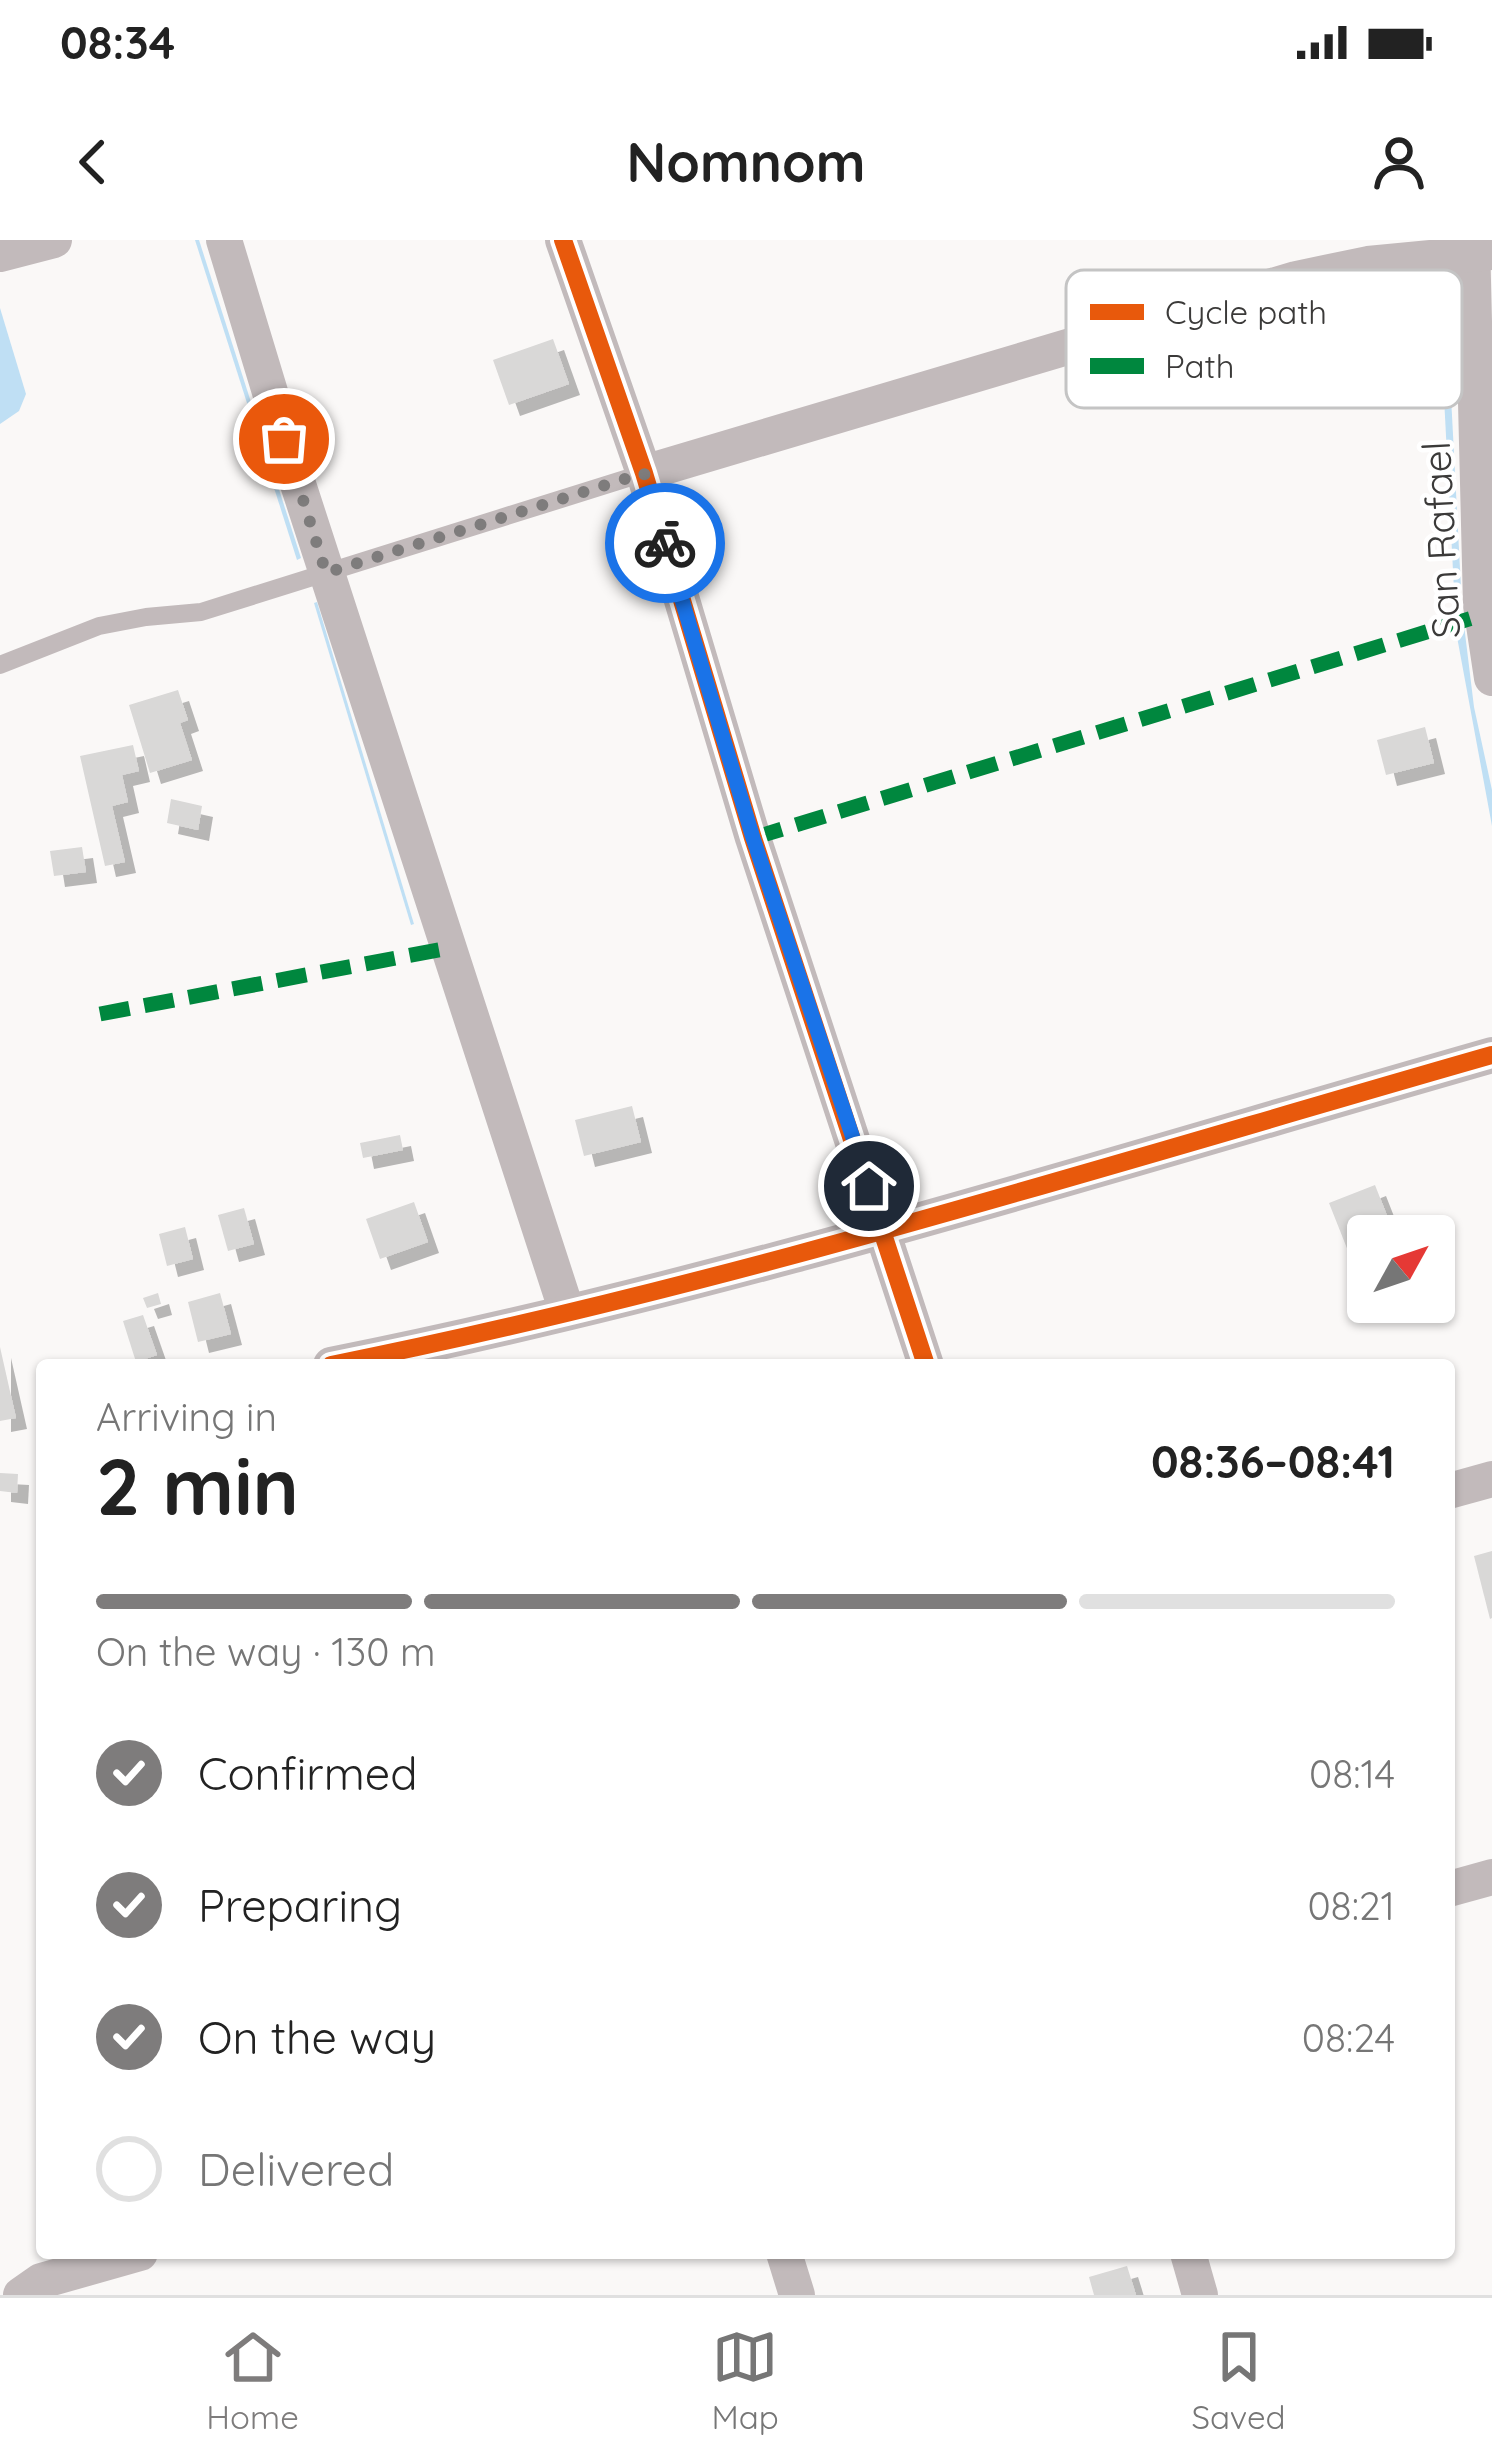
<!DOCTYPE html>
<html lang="en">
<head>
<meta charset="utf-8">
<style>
  :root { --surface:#fff; --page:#f2f2f2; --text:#222; --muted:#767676; --line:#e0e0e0; --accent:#7e7c7c }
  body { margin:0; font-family:Quicksand,sans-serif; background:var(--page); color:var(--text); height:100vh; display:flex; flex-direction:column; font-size:45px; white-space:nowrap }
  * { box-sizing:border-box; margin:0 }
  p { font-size:39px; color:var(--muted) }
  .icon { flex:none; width:66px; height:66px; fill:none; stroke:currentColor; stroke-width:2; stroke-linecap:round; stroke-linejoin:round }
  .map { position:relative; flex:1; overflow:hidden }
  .drawer { position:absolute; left:36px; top:1119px; width:1419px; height:900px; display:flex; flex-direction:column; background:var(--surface); border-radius:12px; box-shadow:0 3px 9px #0004 }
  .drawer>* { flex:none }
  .needle { width:78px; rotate:50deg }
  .buttons { position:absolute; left:1347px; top:975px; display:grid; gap:24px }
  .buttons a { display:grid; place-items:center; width:108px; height:108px; border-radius:12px; background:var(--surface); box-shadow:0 3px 9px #0004; font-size:60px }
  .pin { position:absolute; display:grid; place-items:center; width:102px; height:102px; color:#fff; margin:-51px; border:6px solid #fff; border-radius:50%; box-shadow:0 3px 12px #0007 }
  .courier { position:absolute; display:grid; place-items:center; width:120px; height:120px; margin:-60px; border:9px solid #1a73e8; border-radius:50%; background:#fff; color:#222; box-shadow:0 3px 15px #0007 }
  .overview em { font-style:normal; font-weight:700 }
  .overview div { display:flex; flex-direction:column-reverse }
  .overview { display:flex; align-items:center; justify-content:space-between; height:204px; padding:0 60px }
  h1 { font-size:78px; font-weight:700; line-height:90px }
  .bar { display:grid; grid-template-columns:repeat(4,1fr); gap:18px 12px; align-content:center; height:144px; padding:0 60px }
  .bar i { height:15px; border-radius:9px; background:var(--line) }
  .bar .current { background:var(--accent) }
  .bar p { grid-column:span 4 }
  ol { padding:0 60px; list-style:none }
  li { display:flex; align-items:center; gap:36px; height:132px }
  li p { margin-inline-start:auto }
  li .icon { padding:12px; border-radius:50%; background:var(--accent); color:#fff; stroke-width:4 }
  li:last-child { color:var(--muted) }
  li i { width:66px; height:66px; border:6px solid var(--line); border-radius:50% }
  .status { display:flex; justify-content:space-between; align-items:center; height:84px; padding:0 60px; background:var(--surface); direction:ltr }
  .status svg { height:33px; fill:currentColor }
  header { display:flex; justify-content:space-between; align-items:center; height:156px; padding:0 60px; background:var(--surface); font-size:54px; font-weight:700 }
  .tab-bar { display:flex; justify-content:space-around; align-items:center; height:168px; border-top:3px solid var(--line); background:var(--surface); font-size:33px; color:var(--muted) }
  .tab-bar a { display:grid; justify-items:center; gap:6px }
  .tab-bar .current { color:var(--accent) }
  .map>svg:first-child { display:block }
  .water { fill:#bfdff4 }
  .building { fill:#d9d8d7; filter:url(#shadow) }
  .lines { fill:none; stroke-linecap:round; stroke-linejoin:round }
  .service { stroke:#c2babb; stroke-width:18 }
  .minor { stroke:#c2babb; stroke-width:36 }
  .quiet { stroke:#00873e; stroke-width:15; stroke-dasharray:30 15; stroke-linecap:butt }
  .cycleway-casing { stroke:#fff; stroke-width:26 }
  .cycleway { stroke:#e8590c; stroke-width:18 }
  .done { stroke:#7e7c7c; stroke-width:12; stroke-dasharray:0 21.6 }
  .route { stroke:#1a73e8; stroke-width:15 }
  .labels { text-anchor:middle; stroke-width:9; stroke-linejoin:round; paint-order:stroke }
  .street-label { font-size:39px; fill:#3b3a39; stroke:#fff }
  .key { fill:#fff; stroke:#c4c4c4; stroke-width:3 }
  .key-label { font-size:33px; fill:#3b3a39 }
</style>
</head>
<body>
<div class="status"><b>08:34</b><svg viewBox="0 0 49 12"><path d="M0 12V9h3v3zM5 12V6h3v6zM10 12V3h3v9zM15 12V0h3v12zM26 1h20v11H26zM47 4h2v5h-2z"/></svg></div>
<header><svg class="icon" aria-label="back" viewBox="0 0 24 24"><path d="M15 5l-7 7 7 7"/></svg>Nomnom<svg class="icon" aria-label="person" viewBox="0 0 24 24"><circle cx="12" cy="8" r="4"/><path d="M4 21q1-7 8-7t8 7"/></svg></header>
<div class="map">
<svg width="1492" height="2055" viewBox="0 0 1492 2055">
  <defs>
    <filter id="shadow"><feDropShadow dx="11" dy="11" stdDeviation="0" flood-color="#0004"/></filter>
  </defs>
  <rect width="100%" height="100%" fill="#faf8f7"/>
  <g class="water">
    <path d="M195,0h4l102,318 -4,2z"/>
    <path d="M1437,22h7l17,326 -7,2z"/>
    <path d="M0,68l26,86 -7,17 -19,13z"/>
    <path d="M317,362l97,322 -3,1 -97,-322z"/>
    <path d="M1464,385l10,82 18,83v36l-37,-200z"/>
  </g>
  <g class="building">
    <path d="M553,99l16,45 -60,21 -16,-45z"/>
    <path d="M178,450l10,30 -8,3 12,37 -42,13 -21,-68z"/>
    <path d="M1425,487l9,36 -48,12 -9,-35z"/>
    <path d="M133,505l6,26 -17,4 6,27 -16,4 13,56 -20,4 -25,-110z"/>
    <path d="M171,559l31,7 -4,24 -31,-7z"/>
    <path d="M82,607l4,25 -32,4 -4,-25z"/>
    <path d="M632,866l9,36 -57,14 -9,-36z"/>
    <path d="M400,895l3,15 -40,8 -3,-15z"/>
    <path d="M1375,945l20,51h-27v19l-16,6 -23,-58z"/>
    <path d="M414,962l14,40 -48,17 -14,-40z"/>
    <path d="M244,968l10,36 -26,7 -10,-36z"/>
    <path d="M185,987l8,32 -26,7 -8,-32z"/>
    <path d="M158,1053l3,11 -14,4 -4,-10z"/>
    <path d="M220,1053l11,41 -33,8 -10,-40z"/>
    <path d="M143,1075l14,40 -21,7 -13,-41z"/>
    <path d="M0,1107l16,71 -16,3z"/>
    <path d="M0,1233l18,1 -1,19 -17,-2z"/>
    <path d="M1492,1311v67l-2,1 -16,-63z"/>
    <path d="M1127,2026l9,29h-42l-5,-18z"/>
  </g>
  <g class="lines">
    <path class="service" d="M0,425l99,-39 47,-9 55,-5 443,-139"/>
    <g class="minor">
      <path d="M224,0l72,238 271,834"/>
      <path d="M563,0l81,233 109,365 173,527"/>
      <path d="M1472,0l9,365 11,73"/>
      <path d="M0,14l54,-14"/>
      <path d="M644,233l652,-194 72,-15 124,-12"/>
      <path d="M331,1125c392,-78 776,-200 1161,-310"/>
      <path d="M1449,1251l43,-12"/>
      <path d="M1449,1649l43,-12"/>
      <path d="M784,2013l13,42"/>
      <path d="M1188,2013l12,42"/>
      <path d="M21,2055l20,-14 99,-28"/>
    </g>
    <g class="quiet">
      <path d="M753,598l729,-223"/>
      <path d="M100,774l349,-66"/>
    </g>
    <defs>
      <g id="cycleway">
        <path d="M563,0l81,233 109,365 173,527"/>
        <path d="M331,1125c392,-78 776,-200 1161,-310"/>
      </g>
    </defs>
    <use href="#cycleway" class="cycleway-casing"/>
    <use href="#cycleway" class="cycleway"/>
  </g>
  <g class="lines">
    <path class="done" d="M284,199l42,134 318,-100 21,70"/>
    <path class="route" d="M665,303l88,295 116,348"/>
  </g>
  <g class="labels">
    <g class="street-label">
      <text transform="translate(1441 300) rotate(-93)" y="14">San Rafael</text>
    </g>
  </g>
  <rect x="1066" y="30" width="396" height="138" rx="18" class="key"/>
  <rect x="1090" y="64" width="54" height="16" fill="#e8590c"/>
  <rect x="1090" y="118" width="54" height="16" fill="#00873e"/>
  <g class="key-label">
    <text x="1165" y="84">Cycle path</text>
    <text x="1165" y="138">Path</text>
  </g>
</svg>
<div class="buttons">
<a><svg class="needle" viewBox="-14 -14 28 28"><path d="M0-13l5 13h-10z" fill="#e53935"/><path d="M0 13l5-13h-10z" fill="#767676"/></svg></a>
</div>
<div class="pin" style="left:284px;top:199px;background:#ea580c"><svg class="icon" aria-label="bag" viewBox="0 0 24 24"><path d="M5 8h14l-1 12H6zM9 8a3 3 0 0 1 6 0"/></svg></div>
<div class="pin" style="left:869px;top:946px;background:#1f2937"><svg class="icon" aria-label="home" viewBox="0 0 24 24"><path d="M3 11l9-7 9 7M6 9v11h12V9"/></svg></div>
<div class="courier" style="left:665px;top:303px"><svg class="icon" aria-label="bike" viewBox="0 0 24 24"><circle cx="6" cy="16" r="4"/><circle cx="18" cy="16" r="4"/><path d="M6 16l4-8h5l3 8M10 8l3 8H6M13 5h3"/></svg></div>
<section class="drawer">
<div class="overview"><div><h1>2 min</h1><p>Arriving in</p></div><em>08:36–08:41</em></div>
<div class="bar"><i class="current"></i><i class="current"></i><i class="current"></i><i></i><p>On the way · 130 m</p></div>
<ol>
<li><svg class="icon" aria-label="check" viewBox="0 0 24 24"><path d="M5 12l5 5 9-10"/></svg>Confirmed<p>08:14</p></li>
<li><svg class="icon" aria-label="check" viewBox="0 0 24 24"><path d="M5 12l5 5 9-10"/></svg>Preparing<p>08:21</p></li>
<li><svg class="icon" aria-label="check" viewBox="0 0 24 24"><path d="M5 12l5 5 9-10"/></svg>On the way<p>08:24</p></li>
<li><i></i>Delivered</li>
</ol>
</section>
</div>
<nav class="tab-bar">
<a class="current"><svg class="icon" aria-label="home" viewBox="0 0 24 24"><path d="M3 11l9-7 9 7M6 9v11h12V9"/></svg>Home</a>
<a><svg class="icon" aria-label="map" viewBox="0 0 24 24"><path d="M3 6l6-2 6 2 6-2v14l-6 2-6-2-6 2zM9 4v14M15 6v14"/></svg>Map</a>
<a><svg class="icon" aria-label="saved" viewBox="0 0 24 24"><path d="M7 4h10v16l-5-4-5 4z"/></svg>Saved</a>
</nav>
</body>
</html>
